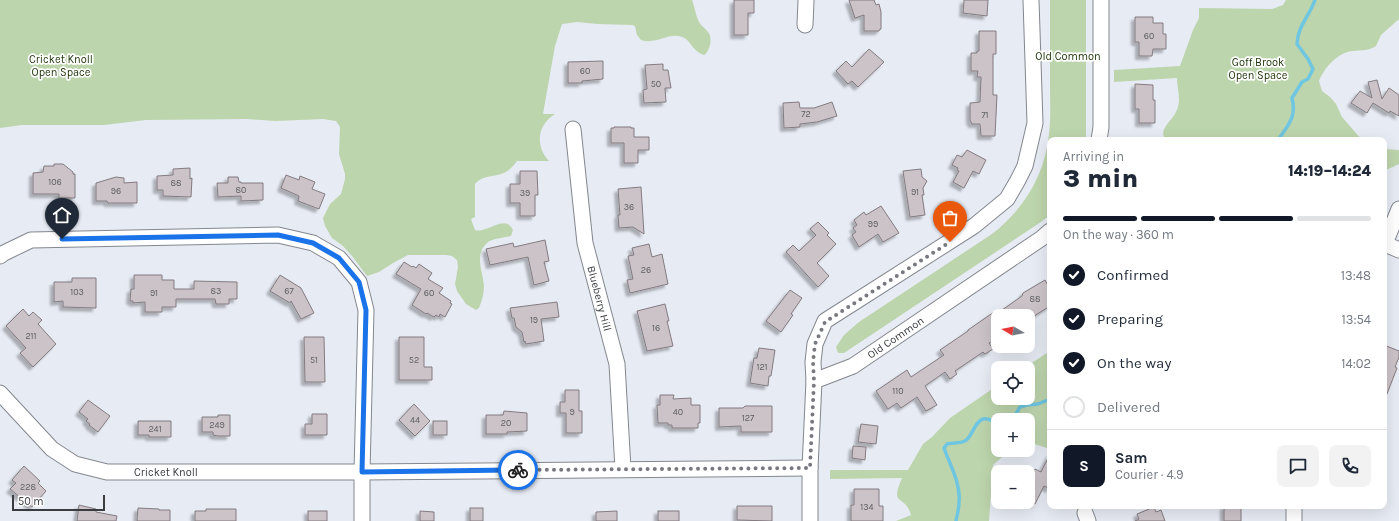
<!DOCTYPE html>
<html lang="en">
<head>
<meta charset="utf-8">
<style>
  :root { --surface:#fff; --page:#f2f2f3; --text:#1f2937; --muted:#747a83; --line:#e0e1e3; --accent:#111827 }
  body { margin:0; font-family:Karla,sans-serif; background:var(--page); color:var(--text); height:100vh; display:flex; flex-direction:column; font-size:15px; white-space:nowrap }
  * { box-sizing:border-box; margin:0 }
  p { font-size:13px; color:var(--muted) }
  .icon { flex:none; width:22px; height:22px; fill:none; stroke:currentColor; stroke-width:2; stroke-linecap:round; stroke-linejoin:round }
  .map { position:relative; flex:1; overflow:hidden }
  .panel { position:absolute; left:1047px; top:137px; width:340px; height:372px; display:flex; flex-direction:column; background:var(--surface); border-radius:8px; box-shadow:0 4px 16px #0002 }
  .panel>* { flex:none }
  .needle { width:26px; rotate:279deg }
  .controls { position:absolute; left:991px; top:309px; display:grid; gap:8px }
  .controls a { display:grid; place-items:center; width:44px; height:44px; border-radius:8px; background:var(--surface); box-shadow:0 4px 16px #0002; font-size:20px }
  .scale { position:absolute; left:12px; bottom:10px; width:93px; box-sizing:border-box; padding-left:4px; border:2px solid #3a3c3f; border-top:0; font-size:11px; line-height:14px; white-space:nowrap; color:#3a3c3f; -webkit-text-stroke:3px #fff; paint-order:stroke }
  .pin { position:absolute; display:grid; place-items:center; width:34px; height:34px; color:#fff; margin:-41px -17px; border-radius:50% 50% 50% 0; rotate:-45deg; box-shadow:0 0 4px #0007 }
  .pin .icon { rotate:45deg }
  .courier { position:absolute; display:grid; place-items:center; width:40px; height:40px; margin:-20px; border:3px solid #1a73e8; border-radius:50%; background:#fff; color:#222; box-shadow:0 1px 5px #0007 }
  .summary em { font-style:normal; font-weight:800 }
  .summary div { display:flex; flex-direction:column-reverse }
  .summary { display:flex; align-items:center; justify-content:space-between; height:68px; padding:0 16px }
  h1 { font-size:26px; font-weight:800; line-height:30px }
  .bar { display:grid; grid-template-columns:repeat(4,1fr); gap:6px 4px; align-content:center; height:48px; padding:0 16px }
  .bar i { height:5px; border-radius:3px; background:var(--line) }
  .bar .current { background:var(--accent) }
  .bar p { grid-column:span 4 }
  .line { display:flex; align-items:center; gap:10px; padding:0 16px; border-top:1px solid var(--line) }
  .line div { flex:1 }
  .round { display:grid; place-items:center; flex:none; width:42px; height:42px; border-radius:8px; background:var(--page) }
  ol { padding:0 16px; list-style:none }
  li { display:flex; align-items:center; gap:12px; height:44px }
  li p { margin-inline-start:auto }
  li .icon { padding:4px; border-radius:50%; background:var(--accent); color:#fff; stroke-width:4 }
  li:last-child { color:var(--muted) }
  li i { width:22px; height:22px; border:2px solid var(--line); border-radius:50% }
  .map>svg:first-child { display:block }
  .green { fill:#bdd5ad }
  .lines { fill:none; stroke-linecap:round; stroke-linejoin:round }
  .stream { stroke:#6fc6e0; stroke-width:3.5 }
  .building { fill:#cbc3c8; stroke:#837b80; filter:url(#shadow) }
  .minor-casing { stroke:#83878e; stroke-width:17 }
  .minor { stroke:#fff; stroke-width:15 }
  .done { stroke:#77797e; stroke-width:4; stroke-dasharray:0 7.2 }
  .route { stroke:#1a73e8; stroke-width:5 }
  .labels { text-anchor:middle; stroke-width:3.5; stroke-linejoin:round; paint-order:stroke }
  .number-label { font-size:9px; fill:#5e5e61 }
  .park-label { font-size:11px; fill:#1b3206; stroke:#fff }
  .street-label { font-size:11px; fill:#3a3c3f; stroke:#fff }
</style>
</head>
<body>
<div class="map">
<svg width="1399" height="521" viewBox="0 0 1399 521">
  <defs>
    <filter id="shadow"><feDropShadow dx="-3.5" dy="3.5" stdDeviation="1" flood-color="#0004"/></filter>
  </defs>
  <rect width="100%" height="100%" fill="#e7ebf4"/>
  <g class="green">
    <path d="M0,0h692c3,7 4,19 9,25 2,2 5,4 7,7 5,6 2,19 -4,23 -12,-4 -14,-16 -22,-18 -13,-5 -26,8 -41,3l-4,-5 -2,-9 -3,-1 -35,-1 -20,-2 -15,2 -7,22 -12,68h12c-18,11 -20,32 -6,47h-32c-15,22 -30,9 -42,23v33l-4,2 4,11c12,4 30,-17 38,0l-2,6c-7,2 -19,2 -24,7 -13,11 -4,30 -3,43 0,7 -2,15 -5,22l-3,2 -10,-6 -9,-13 -2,-7 3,-17 -1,-7 -5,-4 -6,-1h-38l-15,8 -14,9 -12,4 -15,-20 -9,-10 -11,-8 -7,-12 -2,-8 7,-14 11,-10 4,-15v-5l-6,-20 1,-27 -4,-6 -13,-2 -47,2 -30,-2 -100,1 -42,5h-82l-22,3z"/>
    <path d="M1050,0h36v140h-36v75l-9,7 -197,131h-6l-2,-6 8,-12 15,-13 133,-88c32,-25 53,-59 57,-100 2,-16 1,-32 1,-49 0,-28 0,-56 0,-85z"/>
    <path d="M1286,0h113v19l-18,16 -5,11c-7,5 -15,4 -23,5 -15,1 -29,17 -34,30l3,10 8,6 6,7 6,13 20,23h-196c-9,-10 6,-19 10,-28 6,-12 1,-22 1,-34l-63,4v-12l66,-4 13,-36 6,-12v-10l73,1 11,-4z"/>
    <path d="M1384,149l15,1v14l-15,7z"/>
    <path d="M1050,351v98l-22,-7v-22h-30v30h12l-17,15 -4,56h-93l15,-6c-6,-22 -22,-7 -9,-37l-72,1v-9h78l15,-26 9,-7 18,-19 48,-33v13h30v-30h-4z"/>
  </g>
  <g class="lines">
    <g class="stream">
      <path d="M1278,140c10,-15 19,-23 14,-42l10,-16 6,-3 5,-10 -5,-10 -11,-15c1,-19 12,-27 18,-44"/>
      <path d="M1008,420l6,-3 6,-10 7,-2 11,-1 12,-5"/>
      <path d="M956,521c1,-6 3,-12 3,-19 2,-18 -9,-37 -15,-54l3,-4c7,-2 12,0 18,-3 8,-5 9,-19 18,-22 5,-1 10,2 15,3"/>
    </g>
  </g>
  <g class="building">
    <path d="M734,0h20v13h-6v22h-14z"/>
    <path d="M849,0h25l2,5 3,-1 2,8v17l-2,1v1h-15v-16l-9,3z"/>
    <path d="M964,0h24l-1,16 -24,-3z"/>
    <path d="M1135,17h18v6h10v11h3v15h-13l-1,7h-13v-14h-4z"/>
    <path d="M979,31h17v23h-3v41h4l-2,41h-14l-1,-12h-8l-2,-4v-17l10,-1 1,-25h-4l1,-6h-7v-18h6v-2h2z"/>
    <path d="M869,49l15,13 -26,25 -6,-6 -4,3 -12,-13 10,-10 6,6z"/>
    <path d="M603,61v18l-21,2v2h-14v-21z"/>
    <path d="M663,64v6h5l3,18h-6l1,14 -22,1 -1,-13 4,-1 -2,-24z"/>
    <path d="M1377,80l5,19 7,-11 10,7v21l-9,-5 -1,2 -16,-10 -6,10 -16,-10 9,-12 12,7 -4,-16z"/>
    <path d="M1135,84l18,1v15h2v23h-16v-14h-4z"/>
    <path d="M799,102l1,6h14l18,-6 5,14 -20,6 -17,2v3l-16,1 -1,-25z"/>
    <path d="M614,127h17v1h3v9h15v13h-11v13h-14v-20h-13v-15h3z"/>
    <path d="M967,150l19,10 -7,14 -6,-3 -9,17 -11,-6 6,-11 -2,-1 1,-2 -6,-3 5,-10 5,2z"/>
    <path d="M54,164h9l10,8v2h2v24h-16v-4h-26v-21l10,-1 1,-6h10z"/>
    <path d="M190,168v11l2,-1 -1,19 -28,-1v-6h-6v-14l16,-1v-6z"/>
    <path d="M921,169l1,8 5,4 -4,7 1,7h-2l3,20 -15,2 -7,-46z"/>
    <path d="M520,171h17l1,24h-3v21h-15v-13h-10v-19h10z"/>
    <path d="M286,175l13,5 1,-4 15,6 -3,7 13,5 -6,15 -21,-8 1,-5 -18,-8z"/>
    <path d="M116,177l8,1v5l13,-1v21h-29l-1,-2h-11v-18z"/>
    <path d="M228,177h10l1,5h2v1h22v17l-22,1v-5l-23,1 -1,-14h11z"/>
    <path d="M641,187l3,47 -11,-7 -14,1 -1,-13h2l-2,-26z"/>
    <path d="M881,206l18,27 -16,9 -5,-8 -19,13 -7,-12 4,-3 -3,-4 4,-3 -3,-5 10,-8 2,3z"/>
    <path d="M818,222l11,11 -2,2 9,9 -19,19 12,13 -11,11 -32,-35 7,-7 6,6 17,-16 -6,-6z"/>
    <path d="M545,240l4,21 -5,1 5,19 -15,4 -6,-28 -38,8 -4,-16 27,-6 1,4z"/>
    <path d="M649,244l3,13 10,-3 6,30 -38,9 -3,-13 6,-1 -5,-23 6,-1 -2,-7z"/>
    <path d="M404,262l8,5 1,-1 3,2 3,-4 13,9 -4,6 15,9 -4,5 12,8 -1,2 2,1 -7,13 -5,-3 -1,3 -3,-2 -2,2 -7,-4 -1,1 -14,-9 9,-16 -25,-15z"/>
    <path d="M134,275h28v5h12v9h20v-8l43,1v17h-8v5h-13l-1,-5h-39v8h-14v5h-17v-10l-12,1v-2h-3l1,-12h3z"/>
    <path d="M280,275l21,13 13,25 -13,6 -10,-18 -1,2 -20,-12z"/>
    <path d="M72,278h24v30l-33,-1v-6l-9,1v-20h18z"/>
    <path d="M1045,280l5,9v17l-19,12 -4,-6 -5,4h-26l2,3v13l-6,4 3,4 -6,3 4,6 -8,5 -2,-2 -28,19 2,3 -7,5 -5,-7 -20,14 12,19 -11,6 -9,-14 -16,11 -4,-5 -9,6 -12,-18 31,-21 4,7 33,-22 -4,-5 28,-19v-1l26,-18 1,3 27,-19 1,-3z"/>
    <path d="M790,290l12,8 -11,16 2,1 -12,17 -15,-11z"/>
    <path d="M557,302l2,15 -18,2 3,22 -18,3 -1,-3 -1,1 -2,-10 -6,-5 -2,-9h-2l-2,-10z"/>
    <path d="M665,304l4,17h-2l6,25 -26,5 -10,-40z"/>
    <path d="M23,309l6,7 4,-4 9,8 -4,4 18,20 -23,23 -13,-14 6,-5 -20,-22z"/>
    <path d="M304,337h20l1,45h-20z"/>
    <path d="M399,337h25v30h8v13h-33z"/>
    <path d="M1384,345l15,6v6l-4,10 2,1 -12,31z"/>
    <path d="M759,348l16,2 -4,26h-2l-1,10 -18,-3 4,-25h3z"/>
    <path d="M565,390h14v21h3v22h-16v-20h-6v-11h5z"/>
    <path d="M660,395h14l-1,4 18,-1v7h9v18h-2v5h-26v-3h-4v-2h-10l-1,-18h3z"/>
    <path d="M88,400l22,16 -12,16 -9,-7 1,-1 -4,-3 2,-2 -9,-7z"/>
    <path d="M414,404l16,17 -15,15 -16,-16z"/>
    <path d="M745,406h27v26h-31v-6l-22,1v-19h24z"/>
    <path d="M504,411l23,2v18l-20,1v2h-21v-19h17z"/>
    <path d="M312,414h15v21h-22v-11h7z"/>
    <path d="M218,415h12v21h-12l-5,-1v-3h-11v-15h16z"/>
    <path d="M138,421h33v16h-22v-2h-11z"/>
    <rect x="433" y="421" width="14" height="14"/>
    <path d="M861,424l17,2 -2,18 -18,-2z"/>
    <path d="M853,446l13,1 -1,13 -13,-2z"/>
    <path d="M1050,454v35l-6,-3 -9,18 -7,-3v-18l7,-14 6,3z"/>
    <path d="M24,466l16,15 -2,2 8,8 -14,16 -22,-18 6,-6 -4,-3z"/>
    <path d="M854,489h25v17h4v15h-32v-16h3z"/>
    <path d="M79,505l17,4v3l21,4 -1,5h-39z"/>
    <path d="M737,506h35v15l-35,-1z"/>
    <rect x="1224" y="506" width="17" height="15"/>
    <path d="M1154,507l2,5 5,-2 4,11h-30l4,-2 -2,-5z"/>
    <path d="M138,508l21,1v1h11v11h-33z"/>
    <rect x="470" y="508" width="13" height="13"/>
    <path d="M206,509h30v12h-41v-10h11z"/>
    <rect x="308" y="511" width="19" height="10"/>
    <path d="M420,511l14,1v9h-14z"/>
    <path d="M617,511v10h-21v-9z"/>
    <rect x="658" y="511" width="21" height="10"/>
  </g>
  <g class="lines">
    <defs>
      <g id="minor">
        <path d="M805,25l1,-25"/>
        <path id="s1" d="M573,129l12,114 32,121 6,105"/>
        <path d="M1099,140l2,-13v-127"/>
        <path d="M1385,244l14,6"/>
        <path d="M1384,246l15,-37"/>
        <path d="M0,256l4,-3 27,-13 247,-5 35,8 26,15 20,24 7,28 -4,162h-255l-32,-8 -23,-15 -52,-56"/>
        <path id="s2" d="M814,381l39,-15 189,-128 8,-7"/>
        <path d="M1085,513l3,8"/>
        <path d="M1294,520v-14"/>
        <path d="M362,521v-49l448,-4"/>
        <path d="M810,521v-53l4,-87 -1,-19 2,-18 10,-23 149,-95 33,-27 11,-19 7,-14 10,-43 -4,-123"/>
      </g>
    </defs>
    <use href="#minor" class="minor-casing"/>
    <use href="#minor" class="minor"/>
  </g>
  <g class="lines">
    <path class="done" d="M518,470l292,-2 4,-87 -1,-19 2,-18 10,-22 125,-80"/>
    <path class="route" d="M62,239l216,-4 35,8 26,15 20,24 7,28 -4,162 156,-2"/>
  </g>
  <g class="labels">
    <g class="number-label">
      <text x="1149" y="39">60</text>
      <text x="585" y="74">60</text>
      <text x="656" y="87">50</text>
      <text x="806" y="117">72</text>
      <text x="985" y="118">71</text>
      <text x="55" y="185">106</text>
      <text x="176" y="186">88</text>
      <text x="241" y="193">80</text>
      <text x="116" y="194">96</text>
      <text x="915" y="195">91</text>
      <text x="525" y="196">39</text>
      <text x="629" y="210">36</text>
      <text x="873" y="227">99</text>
      <text x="646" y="273">26</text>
      <text x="216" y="294">83</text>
      <text x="289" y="294">67</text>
      <text x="77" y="295">103</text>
      <text x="154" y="296">91</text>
      <text x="429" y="296">60</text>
      <text x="1035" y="302">88</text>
      <text x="534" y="323">19</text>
      <text x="656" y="331">16</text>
      <text x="31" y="339">211</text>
      <text x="314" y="363">51</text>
      <text x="414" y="363">52</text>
      <text x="762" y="370">121</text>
      <text x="898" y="394">110</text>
      <text x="572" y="415">9</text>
      <text x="678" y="415">40</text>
      <text x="748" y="421">127</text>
      <text x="415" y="423">44</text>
      <text x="506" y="426">20</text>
      <text x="217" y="428">249</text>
      <text x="155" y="432">241</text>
      <text x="28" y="490">228</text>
      <text x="867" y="510">134</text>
    </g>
    <g class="park-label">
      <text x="1068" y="60">Old Common</text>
      <text x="61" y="63">Cricket Knoll<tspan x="61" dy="13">Open Space</tspan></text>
      <text x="1258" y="66">Goff Brook<tspan x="1258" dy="13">Open Space</tspan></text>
    </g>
    <g class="street-label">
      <text dy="4" stroke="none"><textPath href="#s1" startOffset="172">Blueberry Hill</textPath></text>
      <text dy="4" stroke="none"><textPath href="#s2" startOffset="93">Old Common</textPath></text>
      <text x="166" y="476">Cricket Knoll</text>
    </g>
  </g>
</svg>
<div class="controls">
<a><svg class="needle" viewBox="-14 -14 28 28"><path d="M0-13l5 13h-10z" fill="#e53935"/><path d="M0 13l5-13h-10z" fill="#747a83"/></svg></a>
<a><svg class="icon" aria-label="locate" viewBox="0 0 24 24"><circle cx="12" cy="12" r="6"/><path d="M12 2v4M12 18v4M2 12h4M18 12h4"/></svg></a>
<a>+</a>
<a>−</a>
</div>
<div class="scale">50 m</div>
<div class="pin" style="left:950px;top:242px;background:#ea580c"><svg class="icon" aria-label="bag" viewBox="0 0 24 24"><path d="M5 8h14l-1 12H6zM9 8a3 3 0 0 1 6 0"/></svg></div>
<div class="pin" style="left:62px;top:239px;background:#1f2937"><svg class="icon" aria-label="home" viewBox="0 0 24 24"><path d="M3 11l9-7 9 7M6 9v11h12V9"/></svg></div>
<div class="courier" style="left:518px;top:470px"><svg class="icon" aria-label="bike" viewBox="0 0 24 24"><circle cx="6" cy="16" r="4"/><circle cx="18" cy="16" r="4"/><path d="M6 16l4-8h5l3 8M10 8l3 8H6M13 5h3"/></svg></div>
<section class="panel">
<div class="summary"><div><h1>3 min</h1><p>Arriving in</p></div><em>14:19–14:24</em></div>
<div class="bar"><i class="current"></i><i class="current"></i><i class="current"></i><i></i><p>On the way · 360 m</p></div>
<ol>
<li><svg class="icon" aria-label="check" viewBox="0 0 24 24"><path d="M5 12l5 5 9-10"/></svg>Confirmed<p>13:48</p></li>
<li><svg class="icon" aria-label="check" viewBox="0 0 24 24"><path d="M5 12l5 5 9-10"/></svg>Preparing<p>13:54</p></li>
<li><svg class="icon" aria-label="check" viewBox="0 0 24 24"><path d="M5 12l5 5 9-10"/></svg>On the way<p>14:02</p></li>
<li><i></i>Delivered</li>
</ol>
<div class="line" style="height:72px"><b class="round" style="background:var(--accent);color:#fff">S</b><div><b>Sam</b><p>Courier · 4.9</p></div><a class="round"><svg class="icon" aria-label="chat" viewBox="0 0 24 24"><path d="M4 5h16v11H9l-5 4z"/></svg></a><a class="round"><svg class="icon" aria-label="phone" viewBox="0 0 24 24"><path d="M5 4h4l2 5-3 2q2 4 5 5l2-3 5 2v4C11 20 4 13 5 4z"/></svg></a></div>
</section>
</div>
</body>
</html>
